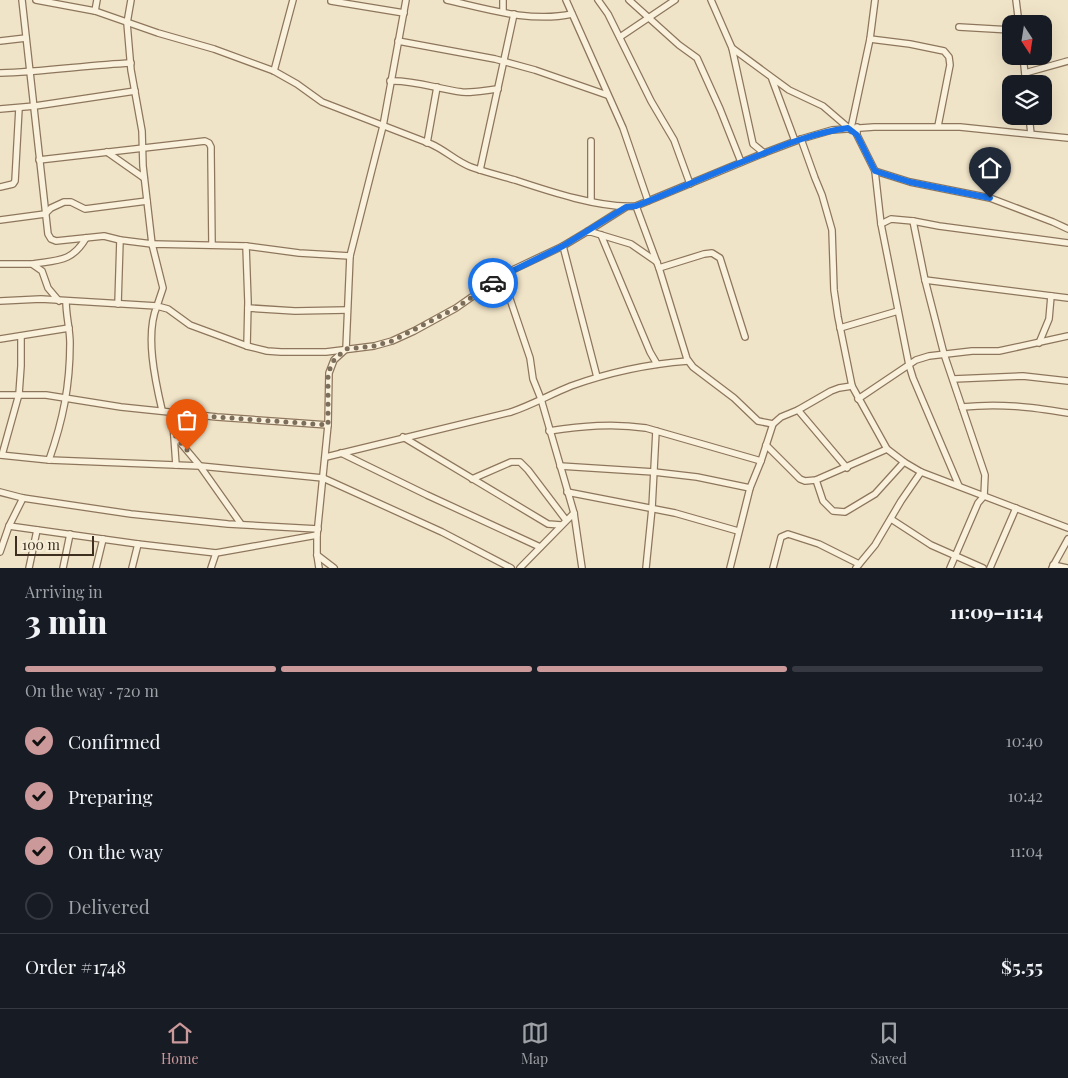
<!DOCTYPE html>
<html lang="en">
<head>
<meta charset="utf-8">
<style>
  :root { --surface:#171b24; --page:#20242c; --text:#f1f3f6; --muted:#9ea1a6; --line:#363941; --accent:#cc999b }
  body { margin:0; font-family:"Playfair Display",serif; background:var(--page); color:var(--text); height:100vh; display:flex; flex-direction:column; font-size:19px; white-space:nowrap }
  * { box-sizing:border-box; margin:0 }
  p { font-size:16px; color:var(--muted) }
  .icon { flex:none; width:28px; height:28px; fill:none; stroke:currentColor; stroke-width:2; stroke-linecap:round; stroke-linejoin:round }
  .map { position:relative; height:568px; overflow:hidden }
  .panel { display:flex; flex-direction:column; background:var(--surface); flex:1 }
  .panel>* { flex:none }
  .needle { width:32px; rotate:168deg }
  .fabs { position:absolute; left:1002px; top:15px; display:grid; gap:10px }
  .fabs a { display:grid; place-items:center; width:50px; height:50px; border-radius:10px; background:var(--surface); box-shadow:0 5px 20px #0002; font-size:25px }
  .scale { position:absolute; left:15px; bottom:12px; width:79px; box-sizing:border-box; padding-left:5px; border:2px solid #3d2e20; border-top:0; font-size:14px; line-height:18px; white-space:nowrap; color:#3d2e20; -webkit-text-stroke:4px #f7eed8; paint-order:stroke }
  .pin { position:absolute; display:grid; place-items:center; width:42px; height:42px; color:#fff; margin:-51px -21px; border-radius:50% 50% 50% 0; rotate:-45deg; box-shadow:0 0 5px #0007 }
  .pin .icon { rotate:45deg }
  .courier { position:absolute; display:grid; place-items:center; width:50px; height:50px; margin:-25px; border:4px solid #1a73e8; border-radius:50%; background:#fff; color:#222; box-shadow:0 1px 6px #0007 }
  .head em { font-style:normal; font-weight:800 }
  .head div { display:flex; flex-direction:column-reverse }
  .head { display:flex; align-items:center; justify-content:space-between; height:85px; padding:0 25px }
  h1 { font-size:32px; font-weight:800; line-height:38px }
  .bar { display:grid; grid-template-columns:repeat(4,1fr); gap:8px 5px; align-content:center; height:60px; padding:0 25px }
  .bar i { height:6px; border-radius:4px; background:var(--line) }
  .bar .on { background:var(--accent) }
  .bar p { grid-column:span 4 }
  .line { display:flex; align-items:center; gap:12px; padding:0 25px; border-top:1px solid var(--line) }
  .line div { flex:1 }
  ol { padding:0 25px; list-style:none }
  li { display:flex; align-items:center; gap:15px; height:55px }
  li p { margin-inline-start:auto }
  li .icon { padding:5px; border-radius:50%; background:var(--accent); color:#111; stroke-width:4 }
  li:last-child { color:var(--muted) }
  li i { width:28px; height:28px; border:2px solid var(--line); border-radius:50% }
  .menu { display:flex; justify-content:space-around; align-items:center; height:70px; border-top:1px solid var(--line); background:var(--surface); font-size:14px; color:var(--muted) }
  .menu a { display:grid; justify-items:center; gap:2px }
  .menu .on { color:var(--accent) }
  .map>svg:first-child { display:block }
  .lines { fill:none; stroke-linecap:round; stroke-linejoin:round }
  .minor-casing { stroke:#8d765c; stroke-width:8 }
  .minor { stroke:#faf1dc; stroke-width:5.5 }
  .done { stroke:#7c6e5b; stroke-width:5; stroke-dasharray:0 9 }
  .route { stroke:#1a73e8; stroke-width:6 }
</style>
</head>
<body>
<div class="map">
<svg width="1068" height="568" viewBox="0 0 1068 568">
  <rect width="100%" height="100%" fill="#f0e4c8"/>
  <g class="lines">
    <defs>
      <g id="minor">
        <path d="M22,0l26,234 3,5 5,2 48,-5 16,4 32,4 -9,-78 -1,-35 -11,-61 -4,-47 4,-23"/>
        <path d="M36,0l59,11 63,22 56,16 60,22 23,13 25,18 109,42c14,6 26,18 40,23 14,5 30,9 44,13 33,11 87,29 121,26l128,-53 37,-14 31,-9 42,-3h86l108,11"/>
        <path d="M447,0c40,9 84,23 125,14"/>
        <path d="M503,0v12"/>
        <path d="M566,0l57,128 25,73"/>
        <path d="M598,0l10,14 43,87 23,39 16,44"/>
        <path d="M629,0l50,45 18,13 23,51 21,53"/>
        <path d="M711,0l21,48 57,42 34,16 28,24"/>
        <path d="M1016,0l3,24"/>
        <path d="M331,1l73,12"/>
        <path d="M95,11l2,-11"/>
        <path d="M959,27l52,3"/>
        <path d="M620,37l55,-37"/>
        <path d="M870,39l40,5 34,7 5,6 1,8 -12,61"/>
        <path d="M0,41l26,-3"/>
        <path d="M398,41l97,18 40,11 72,25"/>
        <path d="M732,48l21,96 11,9"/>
        <path d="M1023,56l3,28"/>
        <path d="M274,71l19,-71"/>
        <path d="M0,73c44,-1 87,-8 131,-10"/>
        <path d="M1025,73l43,-12"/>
        <path d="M772,79l23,62"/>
        <path d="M390,81c25,-1 47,8 72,11 12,1 24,-2 36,-3"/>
        <path d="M0,109l35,-3 100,-15"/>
        <path d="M1029,116l2,18"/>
        <path d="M857,127v8l18,36 6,53 28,141 4,13 46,108"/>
        <path d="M851,128l19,-89 5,-39"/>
        <path d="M801,139l14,39 7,17 10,35 2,60 4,27 14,69 35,63 17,13 17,10 147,56"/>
        <path d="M591,141v60"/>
        <path d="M427,143l10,-56"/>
        <path d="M107,152l37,26"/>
        <path d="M39,160l166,-19 4,2 2,4v7l1,91"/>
        <path d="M480,170l34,-156"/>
        <path d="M875,171l35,11 80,16 63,24 15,7"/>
        <path d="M0,187l13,-3 2,-3 4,-73"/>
        <path d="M636,206l23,62 28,91 6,8 41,31 24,23 15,3"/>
        <path d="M0,220l45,-6 6,-6 13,-6h7l14,7 62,-8"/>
        <path d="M913,221l12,59 19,74 41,121 -1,21 -6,7 -28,65"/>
        <path d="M881,224l10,-5 22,2 26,5 129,17"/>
        <path d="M588,231l38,-24"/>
        <path d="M601,235l49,117 7,12"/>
        <path d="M246,246l2,56 -1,44"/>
        <path d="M563,246l34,131"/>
        <path d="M350,256l-51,-3 -53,-7 -94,-2 11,44 -6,18 11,3 22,16 57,21 20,5 14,1h45l48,-6 18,-5 22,-10 42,-23 50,-35 57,-27 25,-15 43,13 26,18"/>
        <path d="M0,264h32l10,7 6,17 11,13"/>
        <path d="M33,264c25,-4 39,-2 53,-26"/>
        <path d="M659,268l45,-14 8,-1 8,5 25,79"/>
        <path d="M499,278l9,15 22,65 3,21 8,20 33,114 8,55"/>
        <path d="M925,280l143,18"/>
        <path d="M0,301l41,-2 116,7c-12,28 -2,74 5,104"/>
        <path d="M118,304l2,-64"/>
        <path d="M248,308l47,3 52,-1"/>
        <path d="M840,328l58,-17"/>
        <path d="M0,339l69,-11"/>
        <path d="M1039,343l10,-24 2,-23"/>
        <path d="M953,379l70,-3 45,5"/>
        <path d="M0,395h46l75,12 96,10 111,8"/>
        <path d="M858,399l58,-39 13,-4 43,-5h27l69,-15"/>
        <path d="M962,407c39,-4 68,0 106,6"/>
        <path d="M798,410l49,58"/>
        <path d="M176,412l-3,11 3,42"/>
        <path d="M549,431c33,-5 64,-8 97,-3l115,33"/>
        <path d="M174,435l26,31 41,58"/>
        <path d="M403,437l145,87 13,1"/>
        <path d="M766,445l34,34 5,2 11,-1 71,-31"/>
        <path d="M341,453l86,42 113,52"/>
        <path d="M0,455l49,5 151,6 123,12 119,54 69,36"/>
        <path d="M2,455l17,-61 2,-28v-30"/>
        <path d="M326,457l185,-45c21,-7 40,-18 60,-26 39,-14 77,-22 117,-25"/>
        <path d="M49,460c14,-40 21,-74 21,-117 0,-14 -4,-27 -4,-42"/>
        <path d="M560,466l94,6 43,5 53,11"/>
        <path d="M472,479l39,-17h9l8,8 38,50"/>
        <path d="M816,480l7,21 10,10 12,1 30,-18 29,-32"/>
        <path d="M0,492l23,6 108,16 97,10 90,5"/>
        <path d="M567,492l108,21 63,18"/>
        <path d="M891,519l40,26 52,23"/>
        <path d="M9,526l129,18 78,9 101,-18"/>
        <path d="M0,552l9,-26 14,-28"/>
        <path d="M317,555l17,13"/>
        <path d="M1053,565l14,3"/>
        <path d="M29,568l8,-38"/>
        <path d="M63,568l7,-34"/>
        <path d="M96,568l7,-29"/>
        <path d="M132,568l6,-24"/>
        <path d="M211,568l5,-15"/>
        <path d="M319,568l-2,-13v-20l11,-110 1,-52 5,-13 12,-11 4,-93 33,-130 23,-126"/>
        <path d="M520,568l54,-55"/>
        <path d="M646,568l6,-60 4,-77"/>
        <path d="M730,568l20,-80 11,-27 12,-37 8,-7 17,-7 33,-19 8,-3 13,-2"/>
        <path d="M773,568l8,-31 7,-3 31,10 40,20"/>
        <path d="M856,568l19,-23 26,-44 20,-29"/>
        <path d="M990,568l26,-60"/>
        <path d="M1052,568l16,-29"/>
      </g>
    </defs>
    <use href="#minor" class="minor-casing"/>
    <use href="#minor" class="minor"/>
  </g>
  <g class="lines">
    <path class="done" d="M187,450c-14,-15 -16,-18 -11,-38l41,5 111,8v-52l6,-13 12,-11 28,-3 18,-5 64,-33 37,-25"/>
    <path class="route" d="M493,283l13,-9 57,-28 63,-39 10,-1c40,-16 80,-34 121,-50 29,-12 60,-24 91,-28l9,7 18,36 35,11 80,16"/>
  </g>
</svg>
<div class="fabs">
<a><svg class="needle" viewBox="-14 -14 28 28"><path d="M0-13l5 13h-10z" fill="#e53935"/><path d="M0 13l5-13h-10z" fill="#9ea1a6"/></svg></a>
<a><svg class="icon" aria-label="layers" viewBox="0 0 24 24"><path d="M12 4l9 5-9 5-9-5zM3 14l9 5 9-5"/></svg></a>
</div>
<div class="scale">100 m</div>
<div class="pin" style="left:187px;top:450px;background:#ea580c"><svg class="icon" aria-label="bag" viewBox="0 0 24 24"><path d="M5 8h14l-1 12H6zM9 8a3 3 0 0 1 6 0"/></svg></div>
<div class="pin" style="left:990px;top:198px;background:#1f2937"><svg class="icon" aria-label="home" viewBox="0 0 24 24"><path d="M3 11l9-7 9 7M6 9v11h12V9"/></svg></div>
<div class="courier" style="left:493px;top:283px"><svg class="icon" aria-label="car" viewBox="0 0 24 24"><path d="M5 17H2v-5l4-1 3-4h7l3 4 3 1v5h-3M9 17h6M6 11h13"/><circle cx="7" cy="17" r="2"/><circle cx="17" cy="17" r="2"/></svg></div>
</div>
<section class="panel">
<div class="head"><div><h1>3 min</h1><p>Arriving in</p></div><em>11:09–11:14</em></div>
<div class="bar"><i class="on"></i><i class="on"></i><i class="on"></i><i></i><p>On the way · 720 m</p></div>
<ol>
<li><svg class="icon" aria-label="check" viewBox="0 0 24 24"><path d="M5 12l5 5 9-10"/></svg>Confirmed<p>10:40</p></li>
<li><svg class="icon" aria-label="check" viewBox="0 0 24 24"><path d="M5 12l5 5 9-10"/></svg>Preparing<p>10:42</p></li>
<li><svg class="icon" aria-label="check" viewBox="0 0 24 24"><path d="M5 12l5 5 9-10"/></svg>On the way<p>11:04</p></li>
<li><i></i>Delivered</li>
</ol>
<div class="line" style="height:65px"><div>Order #1748</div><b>$5.55</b></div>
</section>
<nav class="menu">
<a class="on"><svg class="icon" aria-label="home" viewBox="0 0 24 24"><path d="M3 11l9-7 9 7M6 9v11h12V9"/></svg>Home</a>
<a><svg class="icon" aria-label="map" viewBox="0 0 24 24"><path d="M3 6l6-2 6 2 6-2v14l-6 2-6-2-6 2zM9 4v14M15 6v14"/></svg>Map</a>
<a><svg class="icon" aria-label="saved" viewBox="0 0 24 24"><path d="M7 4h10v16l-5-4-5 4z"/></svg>Saved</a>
</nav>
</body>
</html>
